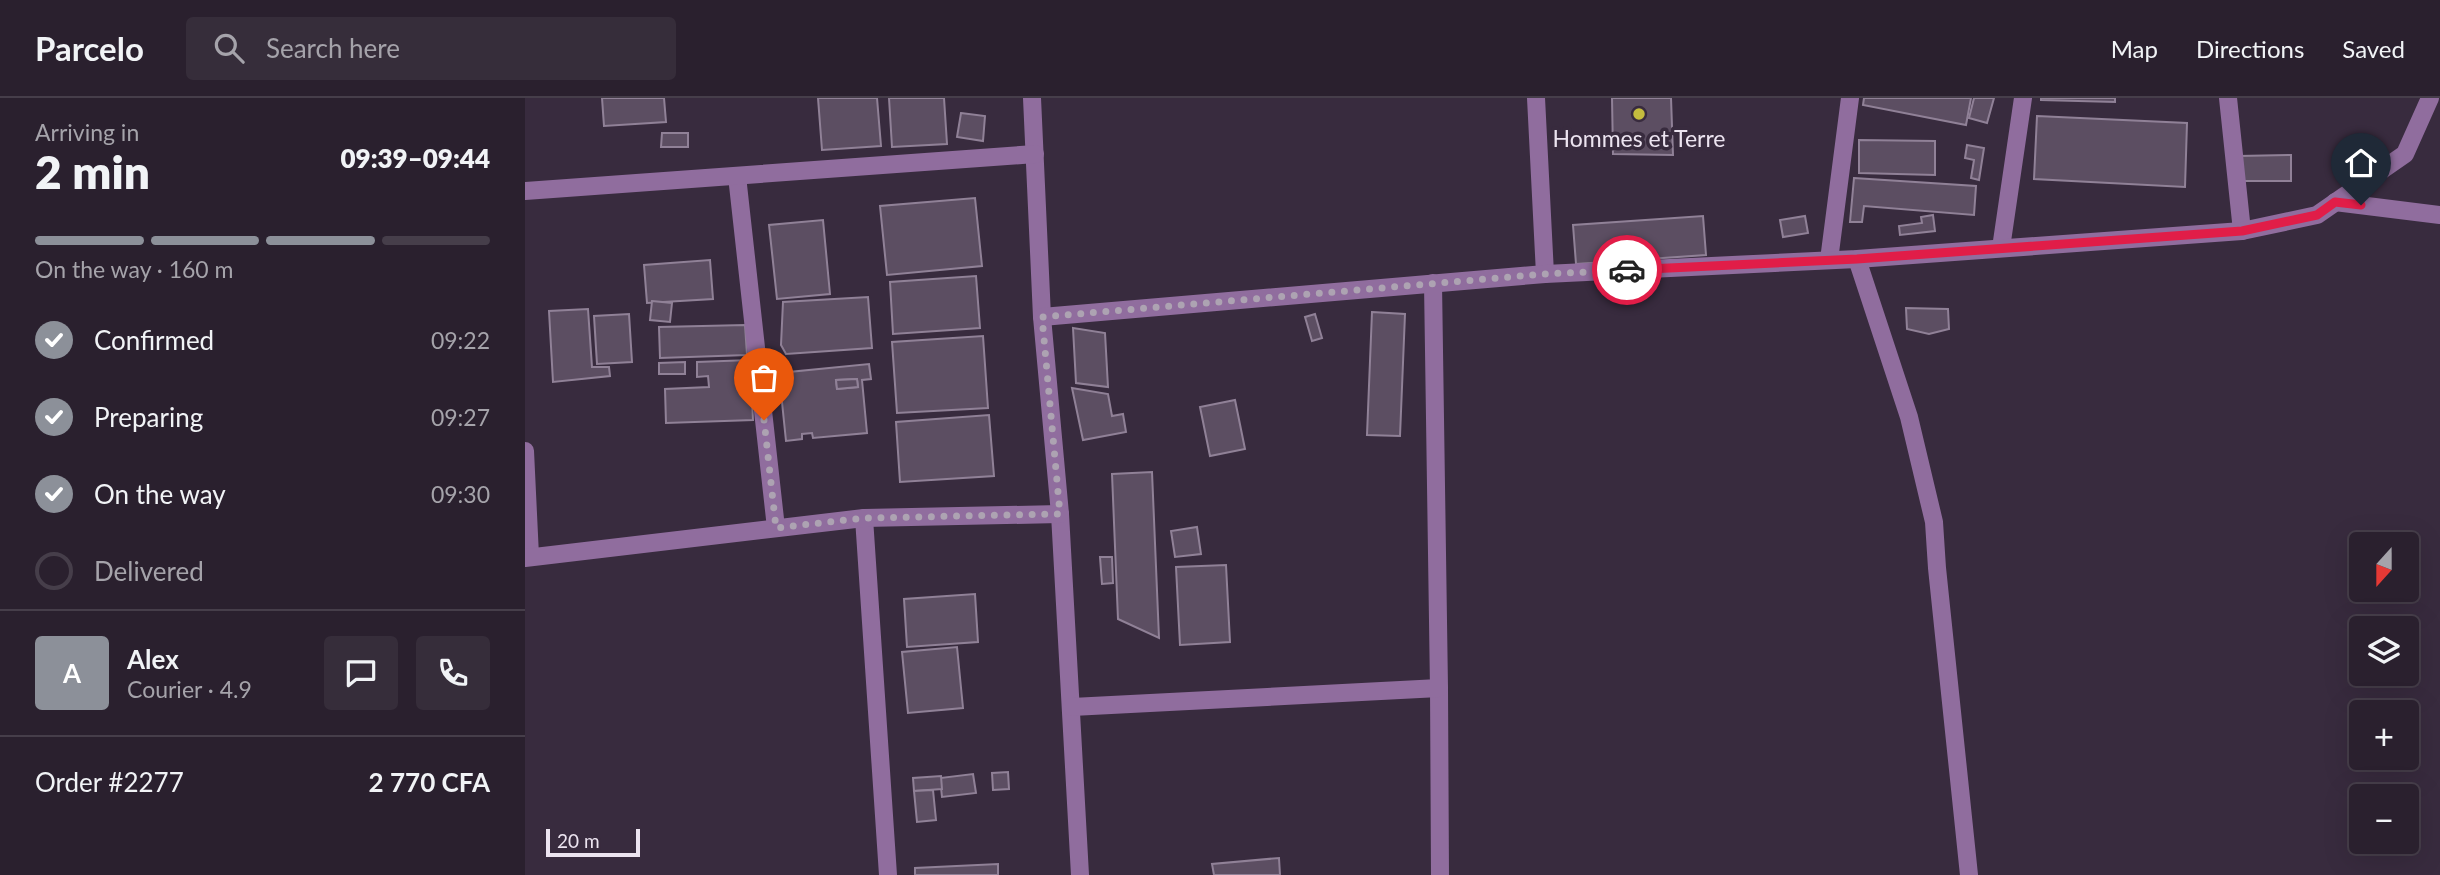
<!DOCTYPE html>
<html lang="en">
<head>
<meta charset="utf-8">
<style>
  :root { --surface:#2a202e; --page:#362d3a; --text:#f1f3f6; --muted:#a5a3aa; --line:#463e4a; --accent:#8c9099 }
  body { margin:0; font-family:Lato,sans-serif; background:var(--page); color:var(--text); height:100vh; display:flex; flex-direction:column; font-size:26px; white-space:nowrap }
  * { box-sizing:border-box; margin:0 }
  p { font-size:23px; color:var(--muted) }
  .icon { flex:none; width:38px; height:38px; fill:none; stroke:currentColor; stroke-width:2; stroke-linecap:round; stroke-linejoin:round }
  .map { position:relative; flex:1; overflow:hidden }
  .sheet { display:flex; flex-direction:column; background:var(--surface); width:525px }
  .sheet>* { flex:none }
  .needle { width:46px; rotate:201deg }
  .tools { position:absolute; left:1824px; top:434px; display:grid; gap:14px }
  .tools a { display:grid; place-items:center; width:70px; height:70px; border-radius:7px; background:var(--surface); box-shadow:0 7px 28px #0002,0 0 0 2px var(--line); font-size:35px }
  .scale { position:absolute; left:21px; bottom:18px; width:94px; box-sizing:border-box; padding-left:7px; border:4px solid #ece4f0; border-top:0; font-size:19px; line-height:24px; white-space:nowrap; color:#ece4f0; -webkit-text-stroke:5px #382b3e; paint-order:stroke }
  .pin { position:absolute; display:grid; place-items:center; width:60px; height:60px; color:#fff; margin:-72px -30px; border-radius:50% 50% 50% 0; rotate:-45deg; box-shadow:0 0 7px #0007 }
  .pin .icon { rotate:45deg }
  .courier { position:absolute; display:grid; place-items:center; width:70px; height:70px; margin:-35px; border:5px solid #e11d48; border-radius:50%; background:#fff; color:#222; box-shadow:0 2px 9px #0007 }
  .headline em { font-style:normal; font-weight:800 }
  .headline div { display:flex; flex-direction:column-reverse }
  .headline { display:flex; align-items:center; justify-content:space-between; height:119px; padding:0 35px }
  h1 { font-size:46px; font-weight:800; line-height:52px }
  .bar { display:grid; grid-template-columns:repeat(4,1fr); gap:10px 7px; align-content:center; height:84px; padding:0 35px }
  .bar i { height:9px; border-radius:5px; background:var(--line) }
  .bar .selected { background:var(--accent) }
  .bar p { grid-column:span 4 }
  .line { display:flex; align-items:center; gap:18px; padding:0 35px; border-top:2px solid var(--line) }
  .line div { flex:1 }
  .round { display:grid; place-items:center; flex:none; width:74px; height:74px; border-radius:7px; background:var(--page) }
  ol { padding:0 35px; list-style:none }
  li { display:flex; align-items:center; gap:21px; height:77px }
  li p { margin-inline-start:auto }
  li .icon { padding:7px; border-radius:50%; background:var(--accent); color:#fff; stroke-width:4 }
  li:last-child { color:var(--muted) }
  li i { width:38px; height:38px; border:4px solid var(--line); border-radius:50% }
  header { display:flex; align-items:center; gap:42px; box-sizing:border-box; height:98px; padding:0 35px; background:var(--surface); border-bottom:2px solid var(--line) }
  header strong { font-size:33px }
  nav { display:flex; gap:38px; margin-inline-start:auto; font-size:24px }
  .search { width:490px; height:63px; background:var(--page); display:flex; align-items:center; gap:18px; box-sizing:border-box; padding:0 24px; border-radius:7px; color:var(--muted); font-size:26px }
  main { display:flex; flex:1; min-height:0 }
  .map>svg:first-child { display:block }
  .building { fill:#5c4e62; stroke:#908197; stroke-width:2; fill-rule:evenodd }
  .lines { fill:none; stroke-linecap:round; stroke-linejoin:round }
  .minor { stroke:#906d9e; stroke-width:18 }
  .done { stroke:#ada3b2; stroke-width:7; stroke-dasharray:0 12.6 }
  .route { stroke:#e11d48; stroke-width:9 }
  .poi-dot { fill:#c4bc3e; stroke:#382b3e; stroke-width:2.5 }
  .labels { text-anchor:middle; stroke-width:7; stroke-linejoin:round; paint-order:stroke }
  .poi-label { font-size:23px; fill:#ece4f0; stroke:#382b3e }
</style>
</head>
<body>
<header>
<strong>Parcelo</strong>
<div class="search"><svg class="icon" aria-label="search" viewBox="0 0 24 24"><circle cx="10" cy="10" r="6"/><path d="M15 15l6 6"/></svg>Search here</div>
<nav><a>Map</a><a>Directions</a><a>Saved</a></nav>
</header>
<main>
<section class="sheet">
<div class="headline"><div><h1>2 min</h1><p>Arriving in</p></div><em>09:39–09:44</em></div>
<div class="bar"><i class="selected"></i><i class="selected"></i><i class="selected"></i><i></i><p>On the way · 160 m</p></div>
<ol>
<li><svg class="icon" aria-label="check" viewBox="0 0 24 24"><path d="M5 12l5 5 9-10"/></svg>Confirmed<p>09:22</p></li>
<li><svg class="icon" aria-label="check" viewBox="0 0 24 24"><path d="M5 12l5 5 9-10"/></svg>Preparing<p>09:27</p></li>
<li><svg class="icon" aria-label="check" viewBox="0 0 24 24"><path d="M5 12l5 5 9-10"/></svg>On the way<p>09:30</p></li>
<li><i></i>Delivered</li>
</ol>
<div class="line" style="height:126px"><b class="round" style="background:var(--accent);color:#fff">A</b><div><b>Alex</b><p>Courier · 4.9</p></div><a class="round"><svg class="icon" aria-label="chat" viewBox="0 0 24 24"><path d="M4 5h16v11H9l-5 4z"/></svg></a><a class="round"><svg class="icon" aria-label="phone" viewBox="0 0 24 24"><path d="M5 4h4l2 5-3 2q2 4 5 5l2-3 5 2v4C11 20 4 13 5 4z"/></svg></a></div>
<div class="line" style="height:91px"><div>Order #2277</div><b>2 770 CFA</b></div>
</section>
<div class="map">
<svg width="1915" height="777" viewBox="0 0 1915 777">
  <rect width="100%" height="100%" fill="#382b3e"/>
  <g class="building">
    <path d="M77,0h62l2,24 -62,4z"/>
    <path d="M293,0h59l4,48 -59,4z"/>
    <path d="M364,0h55l3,46 -55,3z"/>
    <path d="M1087,0h59l2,57 -60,-1z"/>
    <path d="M1339,0h107l-5,27 -103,-20z"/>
    <path d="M1449,0h20l-7,25 -18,-5z"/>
    <path d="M1516,0h74v4l-74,-2z"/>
    <path d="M436,15l24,3 -2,25 -26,-4z"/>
    <path d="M1512,18l150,7 -2,64 -151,-8z"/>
    <path d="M137,35h26v14h-27z"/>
    <path d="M1334,42l76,1v34l-76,-2z"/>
    <path d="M1442,47l17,3 -5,32 -8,-2 3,-18 -9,-2z"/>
    <path d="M1766,57v26h-53l1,-25z"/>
    <path d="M1329,80l122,8 -2,29 -110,-9 -2,16h-12z"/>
    <path d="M450,100l7,68 -95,9 -7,-69z"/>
    <path d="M1408,117l2,16 -35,4 -1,-9 23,-3 -1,-6z"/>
    <path d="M1178,118l3,39 -130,9 -3,-39z"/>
    <path d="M1280,118l3,17 -25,4 -3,-17z"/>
    <path d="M298,122l7,74 -53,5 -8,-74z"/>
    <path d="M185,162l3,39 -66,4 -3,-38z"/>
    <path d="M451,178l4,52 -87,6 -3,-52z"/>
    <path d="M343,199l4,51 -86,6 -5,-9 2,-43z"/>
    <path d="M127,203l20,2 -2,19 -20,-2z"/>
    <path d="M1381,210l42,1 1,20 -20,5 -22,-5z"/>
    <path d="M63,211l4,58h17l1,9 -57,6 -4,-71z"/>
    <path d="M847,214l33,2 -5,122 -33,-1z"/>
    <path d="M104,216l3,48 -35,2 -3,-48z"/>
    <path d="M790,216l7,24 -10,3 -7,-24z"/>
    <path d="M220,227l2,30 -87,3 -1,-31z"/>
    <path d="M548,230l32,5 3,54 -32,-4z"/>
    <path d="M458,238l5,72 -91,5 -5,-71z"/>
    <path d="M225,262l3,60 -87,3 -1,-34 44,-2 -1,-11 -11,1v-15z"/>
    <path d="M160,264v12h-26v-11z"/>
    <path d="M344,266l2,15 -9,1 5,53 -54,5 -1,-5 -10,1v5l-16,2 -7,-68zM332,281l1,8 -21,2 -1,-9z"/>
    <path d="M332,281l1,8 -21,2 -1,-9z"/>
    <path d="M547,290l36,6 4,22 11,-2 3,18 -43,8z"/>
    <path d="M710,302l10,49 -35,7 -10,-49z"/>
    <path d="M464,317l5,61 -94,6 -4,-60z"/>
    <path d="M627,374l7,166 -41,-19 -6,-145z"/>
    <path d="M672,429l4,27 -26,3 -4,-26z"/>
    <path d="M575,459h12l1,26 -11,1z"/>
    <path d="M701,467l4,77 -50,3 -4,-78z"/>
    <path d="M450,496l3,48 -71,5 -3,-48z"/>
    <path d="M432,549l6,61 -55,5 -6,-61z"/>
    <path d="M483,674l1,17 -16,1 -1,-17z"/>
    <path d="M448,676l3,19 -34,4 -2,-19z"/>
    <path d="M416,678l1,13 -28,2 -1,-13z"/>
    <path d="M408,692l3,30 -19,2 -3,-31z"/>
    <path d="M754,760l1,17h-66l-2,-11z"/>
    <path d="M473,766v11h-83v-7z"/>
  </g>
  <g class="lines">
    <g class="minor">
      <path d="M507,0l10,219 18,197 20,361"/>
      <path d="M1011,0l9,176"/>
      <path d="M1703,0l14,133"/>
      <path d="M212,78l39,352"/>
      <path d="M0,93l510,-37"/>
      <path d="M1810,104l105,13"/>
      <path d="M1476,150l22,-150"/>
      <path d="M1332,161l52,158 25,105 3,46 32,307"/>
      <path d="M1304,162l21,-162"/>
      <path d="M517,219l503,-43 312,-15 385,-28 75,-16 88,-61 25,-56"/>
      <path d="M0,353l5,105"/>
      <path d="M339,420l24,357"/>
      <path d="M0,460l339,-40 196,-4"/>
      <path d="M914,590l1,187"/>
      <path d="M547,609l367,-19 -6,-405"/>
    </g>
  </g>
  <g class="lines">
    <path class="done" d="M239,322l12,108 88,-10 196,-4 -18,-197 503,-43 82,-4"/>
    <path class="route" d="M1102,172l230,-11 385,-28 75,-16 18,-13 26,3"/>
  </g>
  <circle class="poi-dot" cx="1114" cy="16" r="7"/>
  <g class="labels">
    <g class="poi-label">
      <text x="1114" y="49">Hommes et Terre</text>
    </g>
  </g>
</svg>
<div class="tools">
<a><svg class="needle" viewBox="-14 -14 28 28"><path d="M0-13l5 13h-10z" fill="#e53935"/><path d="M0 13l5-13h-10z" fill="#a5a3aa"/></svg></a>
<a><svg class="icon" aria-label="layers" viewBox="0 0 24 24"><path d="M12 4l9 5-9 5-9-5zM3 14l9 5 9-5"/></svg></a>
<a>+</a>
<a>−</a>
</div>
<div class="scale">20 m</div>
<div class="pin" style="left:239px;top:322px;background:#ea580c"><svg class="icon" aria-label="bag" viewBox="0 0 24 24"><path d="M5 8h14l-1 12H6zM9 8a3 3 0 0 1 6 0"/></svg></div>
<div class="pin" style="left:1836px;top:107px;background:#1f2937"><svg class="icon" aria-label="home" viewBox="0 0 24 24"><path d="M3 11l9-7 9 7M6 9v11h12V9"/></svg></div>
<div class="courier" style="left:1102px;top:172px"><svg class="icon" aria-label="car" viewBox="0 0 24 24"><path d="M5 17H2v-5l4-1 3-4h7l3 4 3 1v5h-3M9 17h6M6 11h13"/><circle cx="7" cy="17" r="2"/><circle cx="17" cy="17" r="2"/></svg></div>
</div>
</main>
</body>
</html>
